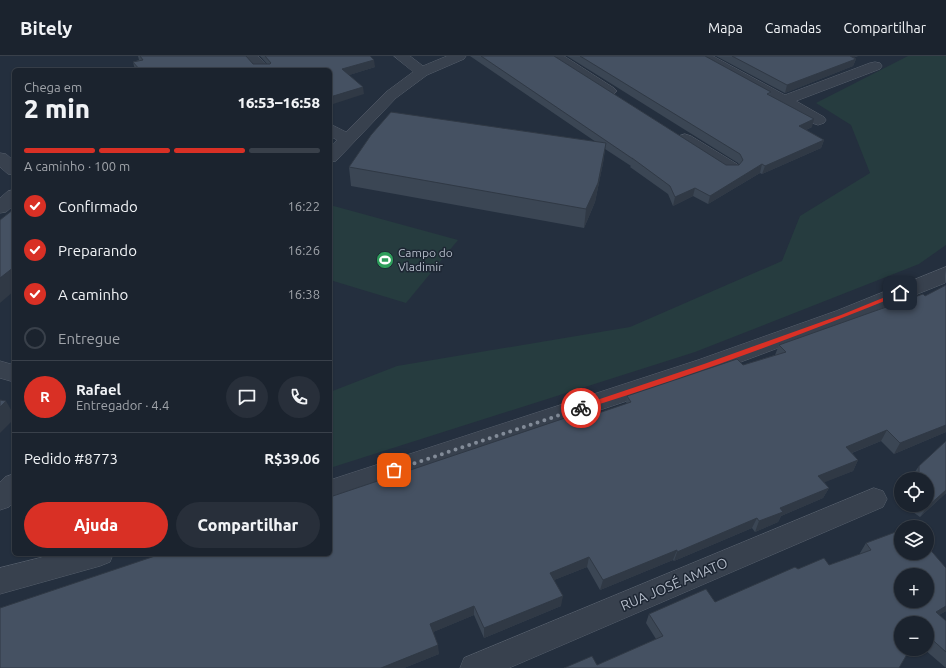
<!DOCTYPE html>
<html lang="pt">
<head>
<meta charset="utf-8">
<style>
  :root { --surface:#1b232e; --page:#282f3a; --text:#f1f3f6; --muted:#a0a4aa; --line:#39404a; --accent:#d93025 }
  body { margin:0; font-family:Ubuntu,sans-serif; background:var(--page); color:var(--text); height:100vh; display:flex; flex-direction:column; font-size:15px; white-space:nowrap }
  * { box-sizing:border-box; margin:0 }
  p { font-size:13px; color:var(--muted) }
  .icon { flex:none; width:22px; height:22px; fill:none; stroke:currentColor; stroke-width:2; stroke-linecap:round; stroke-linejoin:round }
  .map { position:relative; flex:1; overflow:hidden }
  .drawer { position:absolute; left:12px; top:12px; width:320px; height:488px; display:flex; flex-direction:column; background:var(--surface); border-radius:6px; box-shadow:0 1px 3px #0004,0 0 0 1px var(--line) }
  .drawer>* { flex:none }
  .buttons { position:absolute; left:894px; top:416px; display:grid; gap:8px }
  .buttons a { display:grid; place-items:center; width:40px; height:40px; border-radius:50%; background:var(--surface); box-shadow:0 1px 3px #0004,0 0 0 1px var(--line); font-size:20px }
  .pin { position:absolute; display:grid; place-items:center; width:34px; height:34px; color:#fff; margin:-17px; border-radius:8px; box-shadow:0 2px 6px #0006 }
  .courier { position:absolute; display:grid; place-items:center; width:40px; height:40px; margin:-20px; border:3px solid #d93025; border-radius:50%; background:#fff; color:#222; box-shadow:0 1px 5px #0007 }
  .overview em { font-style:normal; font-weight:800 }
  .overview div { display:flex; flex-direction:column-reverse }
  .overview { display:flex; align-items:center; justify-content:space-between; height:68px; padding:0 12px }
  h1 { font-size:26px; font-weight:800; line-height:30px }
  .bar { display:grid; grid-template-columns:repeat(4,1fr); gap:6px 4px; align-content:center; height:48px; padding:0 12px }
  .bar i { height:5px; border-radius:3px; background:var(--line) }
  .bar .current { background:var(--accent) }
  .bar p { grid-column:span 4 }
  .line { display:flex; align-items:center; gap:10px; padding:0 12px; border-top:1px solid var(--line) }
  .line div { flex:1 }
  .round { display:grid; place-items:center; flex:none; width:42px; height:42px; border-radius:21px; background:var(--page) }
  ol { padding:0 12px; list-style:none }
  li { display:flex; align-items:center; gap:12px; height:44px }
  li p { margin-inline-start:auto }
  li .icon { padding:4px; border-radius:50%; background:var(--accent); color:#fff; stroke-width:4 }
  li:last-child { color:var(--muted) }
  li i { width:22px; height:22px; border:2px solid var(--line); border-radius:50% }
  .cta { display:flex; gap:8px; margin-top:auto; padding:8px 12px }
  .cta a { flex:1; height:46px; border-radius:24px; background:var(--accent); color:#fff; font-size:16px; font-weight:800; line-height:46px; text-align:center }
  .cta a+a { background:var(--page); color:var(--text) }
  header { display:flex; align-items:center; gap:24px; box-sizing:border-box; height:56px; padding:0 20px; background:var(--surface); border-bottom:1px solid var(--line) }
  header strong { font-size:19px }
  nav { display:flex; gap:22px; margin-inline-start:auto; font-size:14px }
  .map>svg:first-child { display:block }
  .green { fill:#263c3f }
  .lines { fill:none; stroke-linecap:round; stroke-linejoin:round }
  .minor-casing { stroke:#565f6c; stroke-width:1 }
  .minor { fill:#38414e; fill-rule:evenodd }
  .wall { fill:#3b4654 }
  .shaded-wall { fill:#303945 }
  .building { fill:#455162; stroke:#303945; fill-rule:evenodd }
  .route { fill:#d93025 }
  .done { stroke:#828b98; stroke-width:4; stroke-dasharray:0 7.2 }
  .labels { text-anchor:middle; stroke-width:3; stroke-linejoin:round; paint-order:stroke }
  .poi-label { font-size:12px; fill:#b4bcc9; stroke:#1d2633; text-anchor:start }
  .near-street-label { font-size:14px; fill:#b4bcc9; stroke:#1d2633 }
</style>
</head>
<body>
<header>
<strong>Bitely</strong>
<nav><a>Mapa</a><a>Camadas</a><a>Compartilhar</a></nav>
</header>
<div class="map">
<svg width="946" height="612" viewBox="0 0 946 612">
  <rect width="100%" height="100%" fill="#242f3e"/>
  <g class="green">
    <path d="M908,0h38v189l-27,19 -224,88 -365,116v-76l67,-26 233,-39 152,-66 18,-45 70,-43 -19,-48 -35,-22z"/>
    <path d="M330,149l128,35 -52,63 -76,-23z"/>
  </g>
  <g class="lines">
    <defs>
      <g id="minor">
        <path d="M243,0h15l13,14h-15z"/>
        <path d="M394,0h16l13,10 24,-10h19l-2,3 -37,16 -31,23 -60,63 -6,1v-14l7,-8 -7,-4v-12l16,8 40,-40 27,-20z"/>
        <path d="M547,0h17l50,32 3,3 -3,3 -5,2 -5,-2 -55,-35z"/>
        <path d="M696,0h17l72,39 85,-32 5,-1 5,1 2,3 -2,3 -84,32 28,16 2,3 -2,3 -6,2 -6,-2 -114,-64z"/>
        <path d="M685,78l6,2 46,28 2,4 -2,4 -6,1 -6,-1 -46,-30 -2,-3 2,-3z"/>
        <path d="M0,97l6,1 8,7v14l-6,-1 -8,-7z"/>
        <path d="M14,134v15l-8,7 -6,1v-15l8,-7z"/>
        <path d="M946,211l-1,16 -95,38 -136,51 -384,128v-20l368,-120 138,-49z"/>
        <path d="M0,305l14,4v17l-14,-4z"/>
        <path d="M14,418v27l-5,6 -9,3v-28l5,-5z"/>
        <path d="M874,432l9,3 4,8 -4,8 -374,161h-49l4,-10z"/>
        <path d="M55,498h58l-3,8 -10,4 -100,28v-26z"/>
      </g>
    </defs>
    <use href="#minor" class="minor-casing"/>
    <use href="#minor" class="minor"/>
  </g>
  <g class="wall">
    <path d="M138,0h108l7,8h14l-7,-8h111h-1l5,11 -26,8 15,19 -34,-24h-195l-2,-8 6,-2z"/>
    <path d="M470,0h84l172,109h13l-1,-2 -171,-107h138l66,36 -1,3 42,32 -6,3 18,10 -3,8 -59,26 -2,-1 -52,31 -15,-8 -20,10 -5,-12 -38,-27 1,-1 -26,-17 -2,14 -8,39 -11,26 -233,-42 -2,-19 247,-25z"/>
    <path d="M716,0h142l-5,2 3,1 -3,7 -68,27z"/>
    <path d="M946,229v147l-52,22 -13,-13 -29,12 6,7 -5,11 -29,11 5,6 -6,10 -42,18 -3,6 -23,10 -3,-4 -78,33 -1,-1 -73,30 -13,-23 -33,13 7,26 -77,32 -10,-23 -41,17 6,22 -35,14 171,-247 51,-17 1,-8 116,-31 32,-10 4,-10 146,-49z"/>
    <path d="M946,385v52l-26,24 -17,-12h24v-26h-15v-3l7,-10z"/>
    <path d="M866,487l80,68 -7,4 7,6v47l-22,-19h3v-26l-26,26h11l-5,5 -310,11 59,-26 -10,-16 3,-9 66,-12 83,-33 31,-4 31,-11v-1z"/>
  </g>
  <g class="shaded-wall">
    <path d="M844,0h14l-16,5z"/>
    <path d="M856,3l-3,7 -68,27 2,-8z"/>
    <path d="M374,4l1,7 -32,10 -1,-8z"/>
    <path d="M363,31l1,7 -34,11v-8z"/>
    <path d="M814,63l-2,8 -16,7 3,-8z"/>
    <path d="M824,84l-3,8 -59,26 3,-8z"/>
    <path d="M606,87l-3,20 -8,39 -11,26 2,-19z"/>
    <path d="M762,108l-2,9 -52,31 2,-8z"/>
    <path d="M695,132l-2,8 -20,10 2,-9z"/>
    <path d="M14,210v25l-14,12v-25z"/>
    <path d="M6,345l8,14v4l-14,14v-26z"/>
    <path d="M946,369v7l-52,22 6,-11z"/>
    <path d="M887,374l-6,11 -40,16 5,-10z"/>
    <path d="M858,404l-5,11 -40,16 5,-11z"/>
    <path d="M829,432l-6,10 -42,18 -3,6 -23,10 4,-11 21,-13z"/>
    <path d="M946,434v3l-26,24 7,-10z"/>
    <path d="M757,462l-5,10 -78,33 3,-9z"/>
    <path d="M677,494l-4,10 -73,30 3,-10z"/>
    <path d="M589,501l-2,10 -38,15 1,-9z"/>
    <path d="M563,540l-2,10 -77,32v-10z"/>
    <path d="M474,550v9l-43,18 -1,-9z"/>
    <path d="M946,550v5l-18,10 8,-9z"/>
    <path d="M438,589l1,9 -35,14h-23z"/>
  </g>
  <g class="building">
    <path d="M140,0h106l7,8h17l1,-1 -6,-7h105l4,4 -32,9 21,18 -33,10v-27h-190l-7,-8 10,-2z"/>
    <path d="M481,0h73l172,109h13l4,-5 -3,-6 -160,-98h125l66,36 -4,2 47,25 -15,7 25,14 -59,26 -3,-2 -52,32 -15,-8 -20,9 -5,-11 -38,-28 1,1z"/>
    <path d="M732,0h118l6,3 -69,26z"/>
    <path d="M391,56l215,31 -8,40 -12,26 -237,-42 22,-32z"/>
    <path d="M14,153v58l-14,11v-58z"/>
    <path d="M946,229v140l-46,18 -13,-13 -41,17 12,13 -40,16 11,12 -49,20 3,4 -24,9 -2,-3 -80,34v-2l-74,30 -14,-23 -39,16 13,23 -79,32 -10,-22 -44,18 8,21 -57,23h-381v-60l161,-54h169v-57l241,-81 4,5 56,-19 -4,-6 110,-37 6,6 43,-13 -7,-7 127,-45 17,-6 2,2z"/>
    <path d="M0,344l6,1 -6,6z"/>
    <path d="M946,385v49l-19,17 -3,-2h3v-26h-8l3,-2 -3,-2v-9z"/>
    <path d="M901,474v23h26v-7l19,22v38l-10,6 10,9v31l-19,-17v-12h-26v26h9l-11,19h-335l28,-12 5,9 66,-29 -14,-22 57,-25 9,13 80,-35 3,2 26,-11 5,7 42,-15 -5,-7zM901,519h26v26h-26z"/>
  </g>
  <path class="route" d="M900,235l2,1v2c-105,43 -212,82 -321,116l-3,-2 1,-2 125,-42 137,-49z"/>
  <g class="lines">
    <path class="done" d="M394,414l187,-62"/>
  </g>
  <defs>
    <symbol id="stadium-disc" viewBox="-11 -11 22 22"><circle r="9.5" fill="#2e9e5b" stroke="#1d2633"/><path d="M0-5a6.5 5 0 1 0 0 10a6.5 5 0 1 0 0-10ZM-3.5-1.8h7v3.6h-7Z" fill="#fff"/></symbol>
  </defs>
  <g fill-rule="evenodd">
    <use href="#stadium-disc" x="375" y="194" width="20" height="20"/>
  </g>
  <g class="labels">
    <g class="poi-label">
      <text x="398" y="201">Campo do<tspan x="398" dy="14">Vladimir</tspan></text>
    </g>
    <g class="near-street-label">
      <text transform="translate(674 528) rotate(-23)" y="5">RUA JOSÉ AMATO</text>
    </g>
  </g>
</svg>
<div class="buttons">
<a><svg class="icon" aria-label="locate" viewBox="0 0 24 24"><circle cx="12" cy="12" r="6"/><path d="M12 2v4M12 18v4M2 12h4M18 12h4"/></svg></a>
<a><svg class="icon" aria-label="layers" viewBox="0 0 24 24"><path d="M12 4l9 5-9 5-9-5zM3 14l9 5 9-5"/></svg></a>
<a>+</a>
<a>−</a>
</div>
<div class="pin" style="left:394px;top:414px;background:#ea580c"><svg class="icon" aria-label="bag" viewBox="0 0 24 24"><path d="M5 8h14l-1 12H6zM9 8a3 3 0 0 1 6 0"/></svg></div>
<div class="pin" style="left:900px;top:237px;background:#1f2937"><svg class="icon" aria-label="home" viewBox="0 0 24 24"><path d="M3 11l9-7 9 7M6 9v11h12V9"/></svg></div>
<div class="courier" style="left:581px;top:352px"><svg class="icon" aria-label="bike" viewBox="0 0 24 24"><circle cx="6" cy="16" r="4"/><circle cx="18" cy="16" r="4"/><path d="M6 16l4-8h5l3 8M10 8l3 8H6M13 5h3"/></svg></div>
<section class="drawer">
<div class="overview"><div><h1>2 min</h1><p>Chega em</p></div><em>16:53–16:58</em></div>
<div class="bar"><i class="current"></i><i class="current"></i><i class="current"></i><i></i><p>A caminho · 100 m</p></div>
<ol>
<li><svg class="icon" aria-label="check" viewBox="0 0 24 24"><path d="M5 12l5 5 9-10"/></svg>Confirmado<p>16:22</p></li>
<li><svg class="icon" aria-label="check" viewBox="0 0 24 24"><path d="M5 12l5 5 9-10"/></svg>Preparando<p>16:26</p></li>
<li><svg class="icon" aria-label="check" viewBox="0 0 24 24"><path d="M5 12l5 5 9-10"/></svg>A caminho<p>16:38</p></li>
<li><i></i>Entregue</li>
</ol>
<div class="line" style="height:72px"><b class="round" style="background:var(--accent);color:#fff">R</b><div><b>Rafael</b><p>Entregador · 4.4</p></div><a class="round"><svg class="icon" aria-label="chat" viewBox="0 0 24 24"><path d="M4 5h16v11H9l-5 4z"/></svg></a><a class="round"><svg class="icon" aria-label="phone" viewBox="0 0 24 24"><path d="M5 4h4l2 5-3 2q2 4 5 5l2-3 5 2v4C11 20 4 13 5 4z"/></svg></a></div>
<div class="line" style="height:52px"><div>Pedido #8773</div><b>R$39.06</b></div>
<div class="cta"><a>Ajuda</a><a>Compartilhar</a></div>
</section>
</div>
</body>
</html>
